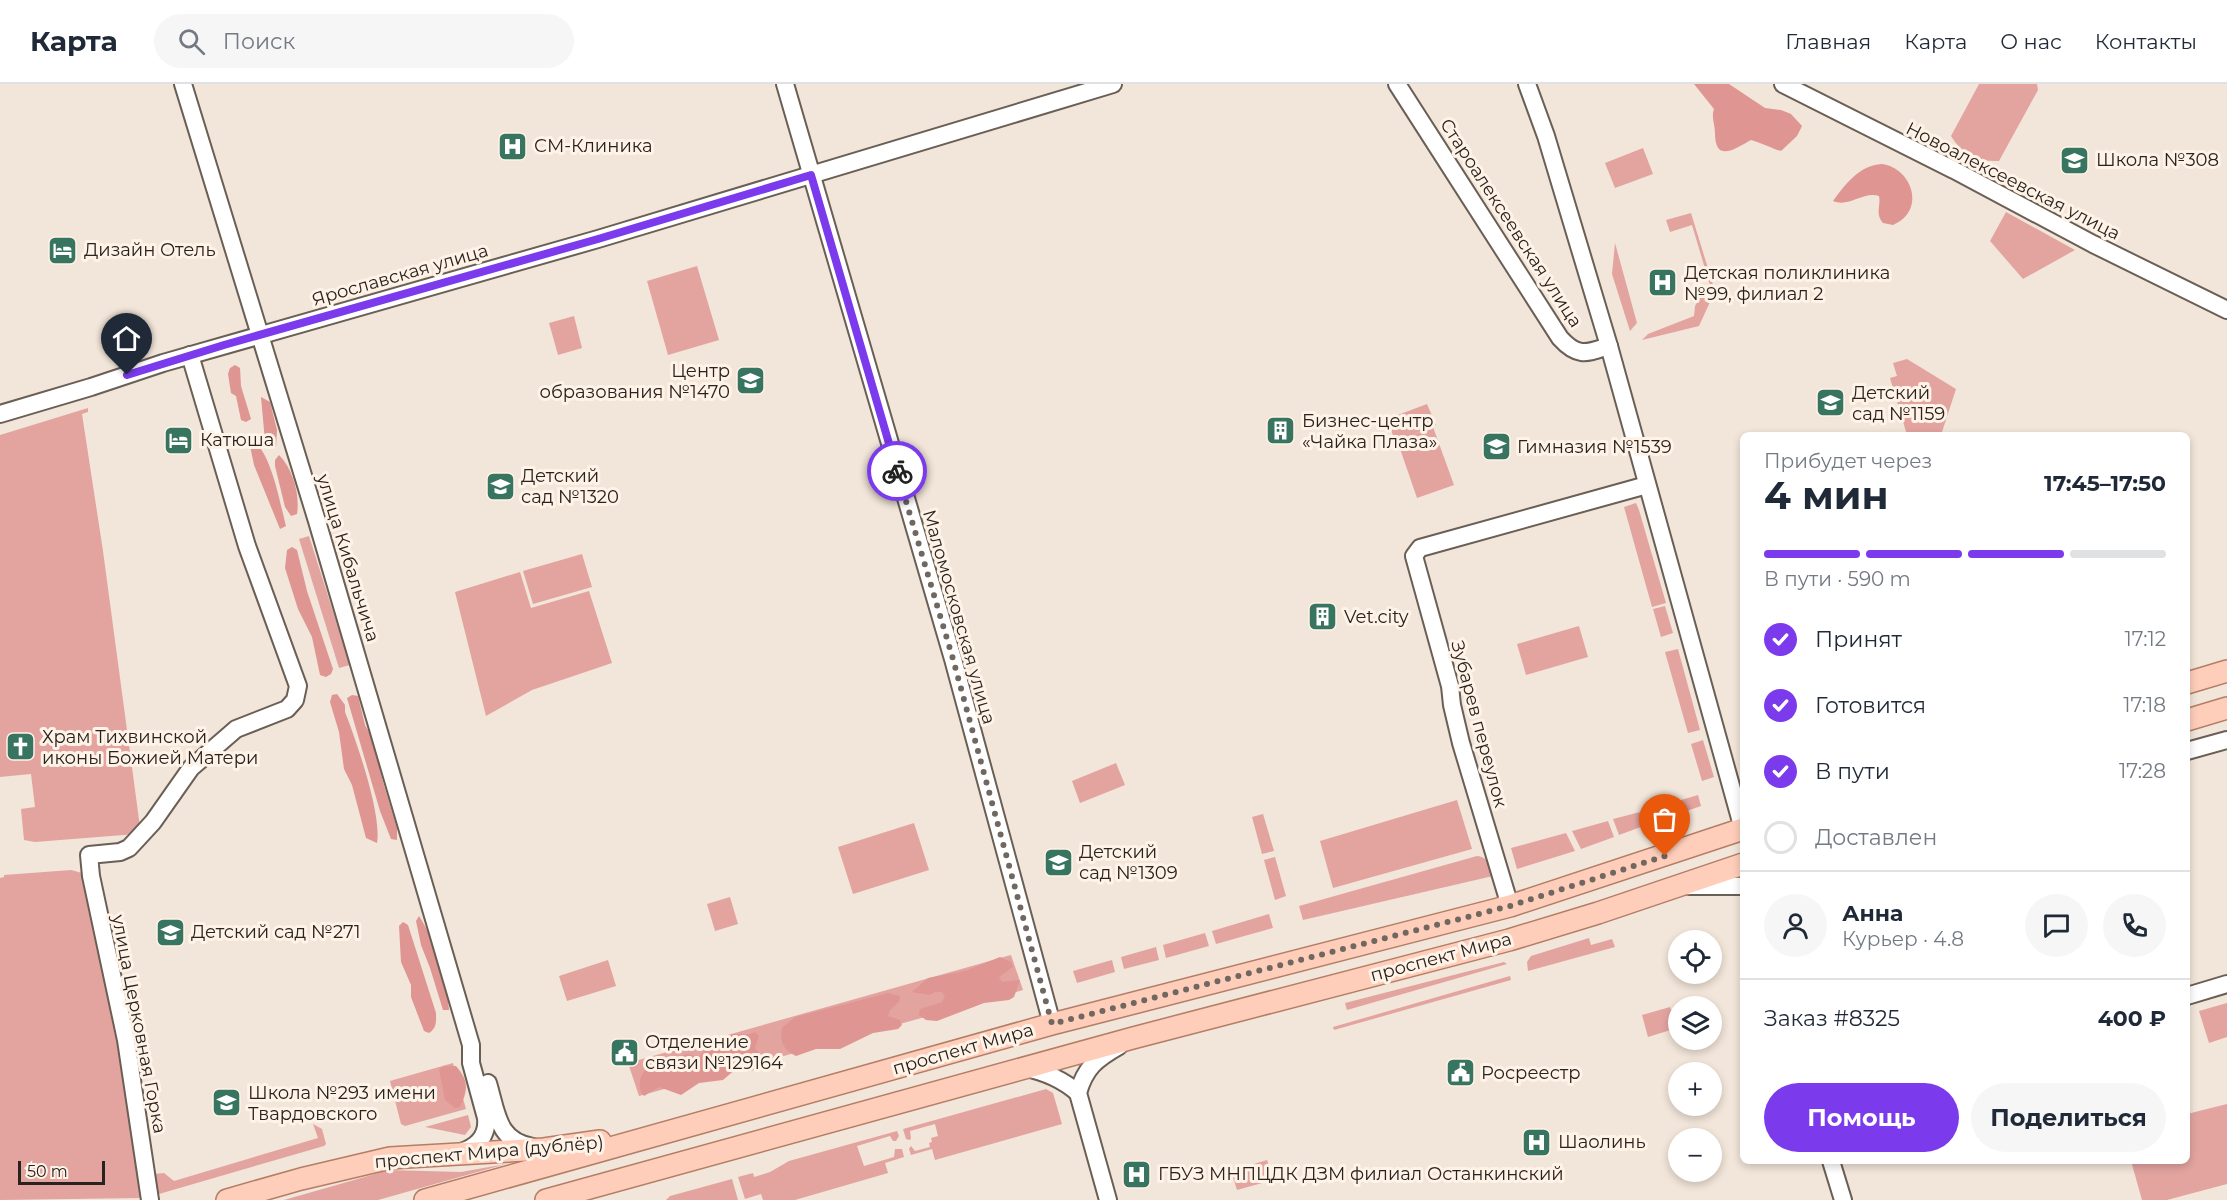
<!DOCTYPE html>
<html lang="ru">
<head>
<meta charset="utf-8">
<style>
  :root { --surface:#fff; --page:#f6f6f7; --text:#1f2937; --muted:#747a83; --line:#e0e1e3; --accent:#7c3aed }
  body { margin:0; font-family:Montserrat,sans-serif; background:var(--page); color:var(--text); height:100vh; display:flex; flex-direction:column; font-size:22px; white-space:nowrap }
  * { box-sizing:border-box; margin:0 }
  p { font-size:20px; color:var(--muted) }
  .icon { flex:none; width:33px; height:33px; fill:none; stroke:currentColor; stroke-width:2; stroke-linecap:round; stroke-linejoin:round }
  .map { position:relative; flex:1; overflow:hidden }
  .panel { position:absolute; left:1740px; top:348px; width:450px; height:732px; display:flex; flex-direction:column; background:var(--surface); border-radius:9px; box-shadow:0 3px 9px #0003 }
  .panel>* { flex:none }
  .buttons { position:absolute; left:1668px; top:846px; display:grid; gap:12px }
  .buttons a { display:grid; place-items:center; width:54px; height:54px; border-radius:50%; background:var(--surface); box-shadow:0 3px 9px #0003; font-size:30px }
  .scale { position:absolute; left:18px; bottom:15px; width:87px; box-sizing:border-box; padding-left:6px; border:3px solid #28231f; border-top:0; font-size:16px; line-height:21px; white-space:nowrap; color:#28231f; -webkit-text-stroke:4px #fff2e6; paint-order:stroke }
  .pin { position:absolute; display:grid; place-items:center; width:51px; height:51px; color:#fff; margin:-62px -26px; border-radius:50% 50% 50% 0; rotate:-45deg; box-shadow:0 0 6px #0007 }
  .pin .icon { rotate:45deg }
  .courier { position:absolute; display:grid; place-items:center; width:60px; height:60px; margin:-30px; border:4px solid #7c3aed; border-radius:50%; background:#fff; color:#222; box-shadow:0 2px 8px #0007 }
  .head em { font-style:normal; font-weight:700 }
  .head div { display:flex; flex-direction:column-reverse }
  .head { display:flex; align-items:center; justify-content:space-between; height:102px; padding:0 24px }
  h1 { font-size:39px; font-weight:700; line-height:45px }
  .bar { display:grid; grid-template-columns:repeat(4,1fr); gap:9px 6px; align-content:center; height:72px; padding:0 24px }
  .bar i { height:8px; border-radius:4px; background:var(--line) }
  .bar .current { background:var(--accent) }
  .bar p { grid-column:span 4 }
  .line { display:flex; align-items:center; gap:15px; padding:0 24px; border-top:2px solid var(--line) }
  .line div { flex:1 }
  .round { display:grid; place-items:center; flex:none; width:63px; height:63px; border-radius:32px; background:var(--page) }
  ol { padding:0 24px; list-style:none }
  li { display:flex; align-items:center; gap:18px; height:66px }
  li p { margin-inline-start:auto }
  li .icon { padding:6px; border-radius:50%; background:var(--accent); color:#fff; stroke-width:4 }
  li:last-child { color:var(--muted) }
  li i { width:33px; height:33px; border:3px solid var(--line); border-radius:50% }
  .button { display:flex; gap:12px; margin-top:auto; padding:12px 24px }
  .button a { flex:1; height:69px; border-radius:36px; background:var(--accent); color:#fff; font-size:24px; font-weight:700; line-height:69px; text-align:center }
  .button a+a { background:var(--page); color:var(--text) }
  header { display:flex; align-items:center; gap:36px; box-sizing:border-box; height:84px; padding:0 30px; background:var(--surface); border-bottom:2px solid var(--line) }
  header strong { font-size:28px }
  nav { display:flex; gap:33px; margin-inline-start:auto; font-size:21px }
  .search { width:420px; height:54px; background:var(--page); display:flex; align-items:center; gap:15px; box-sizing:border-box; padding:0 21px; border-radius:33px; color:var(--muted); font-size:22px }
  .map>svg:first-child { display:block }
  .green { fill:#e3a4a0 }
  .forest { fill:#df9591 }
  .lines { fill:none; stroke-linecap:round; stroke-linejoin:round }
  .minor-casing { stroke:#6a5f55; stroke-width:20 }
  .major-casing { stroke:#b37d66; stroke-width:24 }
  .minor { stroke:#fff; stroke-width:16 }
  .major { stroke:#feceba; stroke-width:21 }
  .done { stroke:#6f6760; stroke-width:6; stroke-dasharray:0 10.8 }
  .route { stroke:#7c3aed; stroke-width:8 }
  .labels { text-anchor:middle; stroke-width:6; stroke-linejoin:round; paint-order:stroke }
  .poi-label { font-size:18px; fill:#28231f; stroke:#fff2e6; text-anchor:start }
  .street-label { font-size:18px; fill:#28231f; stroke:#fff2e6 }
</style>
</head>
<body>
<header>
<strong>Карта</strong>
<div class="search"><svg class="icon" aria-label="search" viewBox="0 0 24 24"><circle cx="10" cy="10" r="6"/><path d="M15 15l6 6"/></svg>Поиск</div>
<nav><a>Главная</a><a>Карта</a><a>О нас</a><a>Контакты</a></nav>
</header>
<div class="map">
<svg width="2227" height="1116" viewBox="0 0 2227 1116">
  <rect width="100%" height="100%" fill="#f2e5d9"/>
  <g class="green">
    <path d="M1979,0h58l1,6 -39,71c-22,1 -37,-7 -48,-25z"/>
    <path d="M1643,64l10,26 -38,14 -10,-25z"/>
    <path d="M2006,128l69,38 -52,29 -33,-38z"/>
    <path d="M1691,129l24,78 -16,35 -57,14 6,-6 46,-18 1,-10 6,-11 11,-3 -20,-67 -22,7 -4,-12z"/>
    <path d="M1615,159l22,80 -7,8 -18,-57z"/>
    <path d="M697,182l22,74 -51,15 -21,-74z"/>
    <path d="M574,232l8,32 -24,7 -9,-32z"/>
    <path d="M1907,275l49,30 -15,46h-34l-17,-57 7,-2 -4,-13z"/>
    <path d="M1427,320l9,21 -24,10 21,-8 21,58 -37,13 -20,-58 -2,1 -8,-22z"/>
    <path d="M88,324v4l-6,2 21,137 37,276 -4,7 -101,8 -11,-2 -3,-31 14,-2 -4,-33 -31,3v-342z"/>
    <path d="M1636,419l3,7 27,93 -14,4 -28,-100z"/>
    <path d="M309,452l41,129 -11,3 -40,-129z"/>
    <path d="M582,470l10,33 -59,17 -10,-33z"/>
    <path d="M520,488l11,36 58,-17 23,72 -80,27 -46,26 -31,-124z"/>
    <path d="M1665,522l8,27 -12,4 -8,-28z"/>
    <path d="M1579,542l9,31 -62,18 -9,-31z"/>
    <path d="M1678,565l22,81 -12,3 -23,-81z"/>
    <path d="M1703,656l11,37 -12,4 -11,-37z"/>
    <path d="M1116,679l9,22 -45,18 -8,-22z"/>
    <path d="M1698,711l3,11 -46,16 -4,-13z"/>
    <path d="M1457,716l15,49 -139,39 -13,-47z"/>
    <path d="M1644,727l5,13 -30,11 -6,-16z"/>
    <path d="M1263,730l11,37 -12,3 -10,-37z"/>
    <path d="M1608,737l6,16 -33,12 -9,-18z"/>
    <path d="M914,739l15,47 -76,24 -15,-47z"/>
    <path d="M1566,749l9,18 -58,18 -6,-21z"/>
    <path d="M1477,772c12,1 13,11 16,20l-190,44 -4,-14z"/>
    <path d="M1275,773l11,39 -11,4 -11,-40z"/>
    <path d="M71,786l11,3 32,135 29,190 -143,2v-322l4,-1v-2z"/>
    <path d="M730,813l8,27 -23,7 -8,-27z"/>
    <path d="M1269,830l4,14 -57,16 -4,-13z"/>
    <path d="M1205,849l4,13 -43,12 -3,-13z"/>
    <path d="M1589,854l2,7 21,-6 3,8 -87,24 -1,-9 4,-6z"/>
    <path d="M1156,863l3,13 -35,9 -3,-12z"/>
    <path d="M1011,871l12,35 -384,106 -11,-33z"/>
    <path d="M608,876l8,26 -49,15 -8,-25z"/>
    <path d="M1112,876l3,12 -38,11 -4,-12z"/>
    <path d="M1504,878l3,2 -160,46 -2,-7z"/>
    <path d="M1510,892l1,4 -177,50 -1,-3z"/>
    <path d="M2227,919v34l-18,6 -10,-32z"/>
    <path d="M1670,923l7,21 -29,9 -6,-22z"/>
    <path d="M453,979l13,46 -61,17 -4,-2 -11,-43z"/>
    <path d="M1046,1005l7,4 9,31 -127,36 -3,-11 -21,6 -2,-6 2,-3 4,5 15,-4 -1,-4 3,-1 -1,-4 7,-2 -3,-12 -25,7 1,8 -2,1 -3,-1 -3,-10z"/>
    <path d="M2227,1020v80l-60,16h-25l-11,-39h56v-47z"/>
    <path d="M468,1031l3,12 -6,8 -40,-8z"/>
    <path d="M313,1040l9,5 4,15 -2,2 -165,48 -2,-1 -3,-19 10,-1 10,8 144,-43z"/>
    <path d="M897,1047l2,5 -3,5h-3l-3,-5 -33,10 7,20 30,-9 1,-8h7l2,8 -19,6 3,10 -93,27h-32l-2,-6 -16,5 -7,-22 15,-4 1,4 16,-5 19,-11z"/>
    <path d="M1267,1076l6,20 -36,10 -6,-19z"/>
    <path d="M506,1080l-128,36h-94l105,-30 72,2z"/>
    <path d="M732,1095l6,21h-72l4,-4z"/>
  </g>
  <g class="forest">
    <path d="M1694,0h35l36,24 16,2 10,4 11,12 -5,10 -16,15c-5,-1 -22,-9 -30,-11 -15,8 -36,24 -36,-7 0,-9 -4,-15 -1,-24z"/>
    <path d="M1882,80c30,4 45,47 11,61l-10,-2c-8,-10 -2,-16 -4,-27 -16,-5 -30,12 -46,5 12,-16 26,-36 49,-37z"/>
    <path d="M235,281l5,3 1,18 10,33 -5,3 -5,-2 -5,-24 -5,-3 -3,-19 2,-6z"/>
    <path d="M261,313l9,5 7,28 -1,17 -11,-6z"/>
    <path d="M255,358c17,15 25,61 31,84l-6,3 -26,-64 -4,-19z"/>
    <path d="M279,371c14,14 21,40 18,59l-6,2 -6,-9 -10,-41v-6z"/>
    <path d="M292,463l5,3 10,41 26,78 -2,5 -5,3 -6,-2 -8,-38 -14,-28 -13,-41 2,-18z"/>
    <path d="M337,610l8,11v7c11,28 37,102 32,131l-11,-5 -14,-53 -8,-16 -5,-37 -9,-30 2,-7z"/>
    <path d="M352,611l6,1 7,29 9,16 9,41 14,46v12l-6,-1 -11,-28 -33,-113z"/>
    <path d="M419,832c17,26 28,63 30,94h-6l-13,-42 -9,-23 -5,-24z"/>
    <path d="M403,838l5,3 28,88c0,9 1,15 -7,20l-5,-2 -13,-34v-12l-10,-23 -2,-36z"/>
    <path d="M1000,873l11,5 2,5 -14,10 3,5 18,-2 -6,17 -5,3 -25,3 -47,18 -11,-1 -7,-5 1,-6 22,-7 3,-5 -3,-5h-7l-5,3 -18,-3 16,-14 37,-7z"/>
    <path d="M888,909l12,3 -1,6 -9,8 -2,6 12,4 2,5 -4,4 -25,4 -33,16h-24l-20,7c-13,-7 -16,-13 -14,-28l13,-11z"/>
    <path d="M755,948l4,4 -4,12 11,14 -2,5 -17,5 -10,-4 -14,12 -24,3 -18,12 -22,-8 -15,9c-8,-8 -4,-22 4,-29l39,-13 12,3c9,-10 18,-19 32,-22 8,-3 16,2 24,-3z"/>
    <path d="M444,982h12c13,15 12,24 4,41l-5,1 -10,-8 -6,-31z"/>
  </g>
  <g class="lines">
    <defs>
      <g id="minor">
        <path d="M183,0l134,437 154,524v18l15,55c2,18 -9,29 -25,34"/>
        <path d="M785,0l168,575 99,365"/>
        <path d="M1397,0l163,254c18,20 27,15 49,8"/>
        <path d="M1527,0l19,52 63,210 134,483"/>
        <path d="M1783,0l171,86 139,74 134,66"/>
        <path d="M0,330l91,-27 72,-24 435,-124 515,-155"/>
        <path d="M2187,667l40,-11"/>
        <path d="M1689,802h54"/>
        <path d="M1510,822l-49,-163 -9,-38 -2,-19 -36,-130 6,-8 227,-63"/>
        <path d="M2187,912l40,-12"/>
        <path d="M1025,984c21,4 37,11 53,25"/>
        <path d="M488,999c9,30 9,58 45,64"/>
        <path d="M1831,1077l12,39"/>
        <path d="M150,1116l-24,-160 -35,-164 -2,-21 31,-3 9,-4 24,-26 38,-54 45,-39 51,-20 8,-9 3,-14 -51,-140 -57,-191"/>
        <path d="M1108,1116l-30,-107c7,-25 18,-34 41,-47"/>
      </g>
      <g id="major">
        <path d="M2187,599l40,-12"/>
        <path d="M2187,636l40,-12"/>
        <path d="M227,1116l74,-21 89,-21 154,-9 56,-8"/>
        <path d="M425,1116l627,-176 458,-118 233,-77"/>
        <path d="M546,1116l587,-162 376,-98 89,-27 145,-49"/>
      </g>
    </defs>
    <use href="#minor" class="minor-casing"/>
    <use href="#major" class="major-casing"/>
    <use href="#minor" class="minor"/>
    <use href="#major" class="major"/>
  </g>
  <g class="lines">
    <path class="done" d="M897,387l56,188 99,365 458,-118 155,-50"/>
    <path class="route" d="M127,291l97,-30 374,-106 213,-64 86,296"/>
  </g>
  <defs>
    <symbol id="hospital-square" viewBox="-11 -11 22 22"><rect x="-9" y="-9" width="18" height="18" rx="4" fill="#387560" stroke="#fff2e6"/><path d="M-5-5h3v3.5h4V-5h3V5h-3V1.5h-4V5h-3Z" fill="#fff"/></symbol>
    <symbol id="school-square" viewBox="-11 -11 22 22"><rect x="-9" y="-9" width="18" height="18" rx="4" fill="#387560" stroke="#fff2e6"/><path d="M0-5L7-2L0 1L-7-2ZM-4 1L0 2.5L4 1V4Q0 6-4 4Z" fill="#fff"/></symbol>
    <symbol id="hotel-square" viewBox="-11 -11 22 22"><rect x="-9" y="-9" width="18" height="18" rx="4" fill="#387560" stroke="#fff2e6"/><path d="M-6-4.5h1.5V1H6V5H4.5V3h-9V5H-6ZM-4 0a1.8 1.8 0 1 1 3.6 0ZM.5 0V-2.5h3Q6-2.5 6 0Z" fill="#fff"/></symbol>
    <symbol id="building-square" viewBox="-11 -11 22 22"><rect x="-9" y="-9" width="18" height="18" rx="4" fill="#387560" stroke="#fff2e6"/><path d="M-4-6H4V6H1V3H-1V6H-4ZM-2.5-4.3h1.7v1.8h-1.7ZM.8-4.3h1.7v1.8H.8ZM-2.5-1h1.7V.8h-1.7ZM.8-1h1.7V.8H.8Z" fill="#fff"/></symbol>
    <symbol id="church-square" viewBox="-11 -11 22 22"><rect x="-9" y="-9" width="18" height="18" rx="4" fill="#387560" stroke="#fff2e6"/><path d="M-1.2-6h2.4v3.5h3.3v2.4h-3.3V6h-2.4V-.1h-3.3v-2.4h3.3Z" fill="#fff"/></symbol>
    <symbol id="civic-square" viewBox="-11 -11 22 22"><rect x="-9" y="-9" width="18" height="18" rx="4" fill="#387560" stroke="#fff2e6"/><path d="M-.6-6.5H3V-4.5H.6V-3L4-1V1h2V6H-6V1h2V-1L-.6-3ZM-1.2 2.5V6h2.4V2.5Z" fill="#fff"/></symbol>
  </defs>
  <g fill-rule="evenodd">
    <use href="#hospital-square" x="496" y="46" width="33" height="33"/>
    <use href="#school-square" x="2058" y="60" width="33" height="33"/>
    <use href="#hotel-square" x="46" y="150" width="33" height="33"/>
    <use href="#hospital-square" x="1646" y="182" width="33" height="33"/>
    <use href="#school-square" x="734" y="280" width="33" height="33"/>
    <use href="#school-square" x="1814" y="302" width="33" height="33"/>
    <use href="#building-square" x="1264" y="330" width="33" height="33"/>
    <use href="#hotel-square" x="162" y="340" width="33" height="33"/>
    <use href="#school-square" x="1480" y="346" width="33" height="33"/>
    <use href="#school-square" x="484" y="386" width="33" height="33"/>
    <use href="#building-square" x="1306" y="516" width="33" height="33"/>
    <use href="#church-square" x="4" y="646" width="33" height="33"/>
    <use href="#school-square" x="1042" y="762" width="33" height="33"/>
    <use href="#school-square" x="154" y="832" width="33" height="33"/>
    <use href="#civic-square" x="608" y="952" width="33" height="33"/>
    <use href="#civic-square" x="1444" y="972" width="33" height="33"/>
    <use href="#school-square" x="210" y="1002" width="33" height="33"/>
    <use href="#hospital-square" x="1520" y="1042" width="33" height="33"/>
    <use href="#hospital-square" x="1120" y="1074" width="33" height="33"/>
  </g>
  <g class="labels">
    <g class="poi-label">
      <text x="534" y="68">СМ-Клиника</text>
      <text x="2096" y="82">Школа №308</text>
      <text x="84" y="172">Дизайн Отель</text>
      <text x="1684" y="195">Детская поликлиника<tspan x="1684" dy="21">№99, филиал 2</tspan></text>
      <text x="730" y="293" text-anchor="end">Центр<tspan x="730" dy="21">образования №1470</tspan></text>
      <text x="1852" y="315">Детский<tspan x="1852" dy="21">сад №1159</tspan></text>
      <text x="1302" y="343">Бизнес-центр<tspan x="1302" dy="21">«Чайка Плаза»</tspan></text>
      <text x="200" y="362">Катюша</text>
      <text x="1517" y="369">Гимназия №1539</text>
      <text x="521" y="398">Детский<tspan x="521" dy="21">сад №1320</tspan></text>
      <text x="1344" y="539">Vet.city</text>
      <text x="42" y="659">Храм Тихвинской<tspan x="42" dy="21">иконы Божией Матери</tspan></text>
      <text x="1079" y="774">Детский<tspan x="1079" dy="21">сад №1309</tspan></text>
      <text x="191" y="854">Детский сад №271</text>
      <text x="645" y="964">Отделение<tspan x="645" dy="21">связи №129164</tspan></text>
      <text x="1481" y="995">Росреестр</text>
      <text x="248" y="1015">Школа №293 имени<tspan x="248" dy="21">Твардовского</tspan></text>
      <text x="1558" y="1064">Шаолинь</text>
      <text x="1158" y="1096">ГБУЗ МНПЦДК ДЗМ филиал Останкинский</text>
    </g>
    <g class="street-label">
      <text transform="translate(2013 97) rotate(27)" y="6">Новоалексеевская улица</text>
      <text transform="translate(1511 139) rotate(57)" y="6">Староалексеевская улица</text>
      <text transform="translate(400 191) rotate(-16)" y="6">Ярославская улица</text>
      <text transform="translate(348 474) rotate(73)" y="6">улица Кибальчича</text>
      <text transform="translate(959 533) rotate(74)" y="6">Маломосковская улица</text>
      <text transform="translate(1479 640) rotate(75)" y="6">Зубарев переулок</text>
      <text transform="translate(1441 873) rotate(-15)" y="6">проспект Мира</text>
      <text transform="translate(139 940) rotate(79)" y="6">улица Церковная Горка</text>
      <text transform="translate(963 965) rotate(-16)" y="6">проспект Мира</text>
      <text transform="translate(489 1068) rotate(-5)" y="6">проспект Мира (дублёр)</text>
    </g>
  </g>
</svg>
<div class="buttons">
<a><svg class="icon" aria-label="locate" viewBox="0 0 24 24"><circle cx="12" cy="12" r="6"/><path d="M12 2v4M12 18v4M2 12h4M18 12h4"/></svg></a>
<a><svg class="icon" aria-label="layers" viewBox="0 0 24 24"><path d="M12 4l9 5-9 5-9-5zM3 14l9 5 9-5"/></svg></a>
<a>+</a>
<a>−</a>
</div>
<div class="scale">50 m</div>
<div class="pin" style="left:1665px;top:772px;background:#ea580c"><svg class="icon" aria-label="bag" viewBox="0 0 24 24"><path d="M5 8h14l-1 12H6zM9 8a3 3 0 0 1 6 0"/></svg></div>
<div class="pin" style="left:127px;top:291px;background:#1f2937"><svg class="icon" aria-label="home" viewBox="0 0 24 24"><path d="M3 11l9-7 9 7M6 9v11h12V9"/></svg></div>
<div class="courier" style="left:897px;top:387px"><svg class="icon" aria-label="bike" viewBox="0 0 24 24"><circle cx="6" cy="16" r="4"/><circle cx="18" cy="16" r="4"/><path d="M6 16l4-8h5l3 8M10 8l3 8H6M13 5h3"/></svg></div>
<section class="panel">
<div class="head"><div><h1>4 мин</h1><p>Прибудет через</p></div><em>17:45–17:50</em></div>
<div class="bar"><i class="current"></i><i class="current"></i><i class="current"></i><i></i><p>В пути · 590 m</p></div>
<ol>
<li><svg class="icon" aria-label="check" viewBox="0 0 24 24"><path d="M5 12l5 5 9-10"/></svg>Принят<p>17:12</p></li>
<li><svg class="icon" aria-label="check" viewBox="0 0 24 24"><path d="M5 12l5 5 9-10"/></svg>Готовится<p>17:18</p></li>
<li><svg class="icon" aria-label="check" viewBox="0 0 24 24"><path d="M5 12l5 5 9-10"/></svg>В пути<p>17:28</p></li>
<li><i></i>Доставлен</li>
</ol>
<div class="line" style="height:108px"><a class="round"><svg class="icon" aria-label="person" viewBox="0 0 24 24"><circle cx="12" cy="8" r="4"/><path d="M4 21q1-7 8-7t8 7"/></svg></a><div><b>Анна</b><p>Курьер · 4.8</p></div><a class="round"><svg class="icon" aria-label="chat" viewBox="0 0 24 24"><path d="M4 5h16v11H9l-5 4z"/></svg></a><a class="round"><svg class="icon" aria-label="phone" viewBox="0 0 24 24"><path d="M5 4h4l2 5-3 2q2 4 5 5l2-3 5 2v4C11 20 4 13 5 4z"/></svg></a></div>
<div class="line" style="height:78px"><div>Заказ #8325</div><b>400 ₽</b></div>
<div class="button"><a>Помощь</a><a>Поделиться</a></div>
</section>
</div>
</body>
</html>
